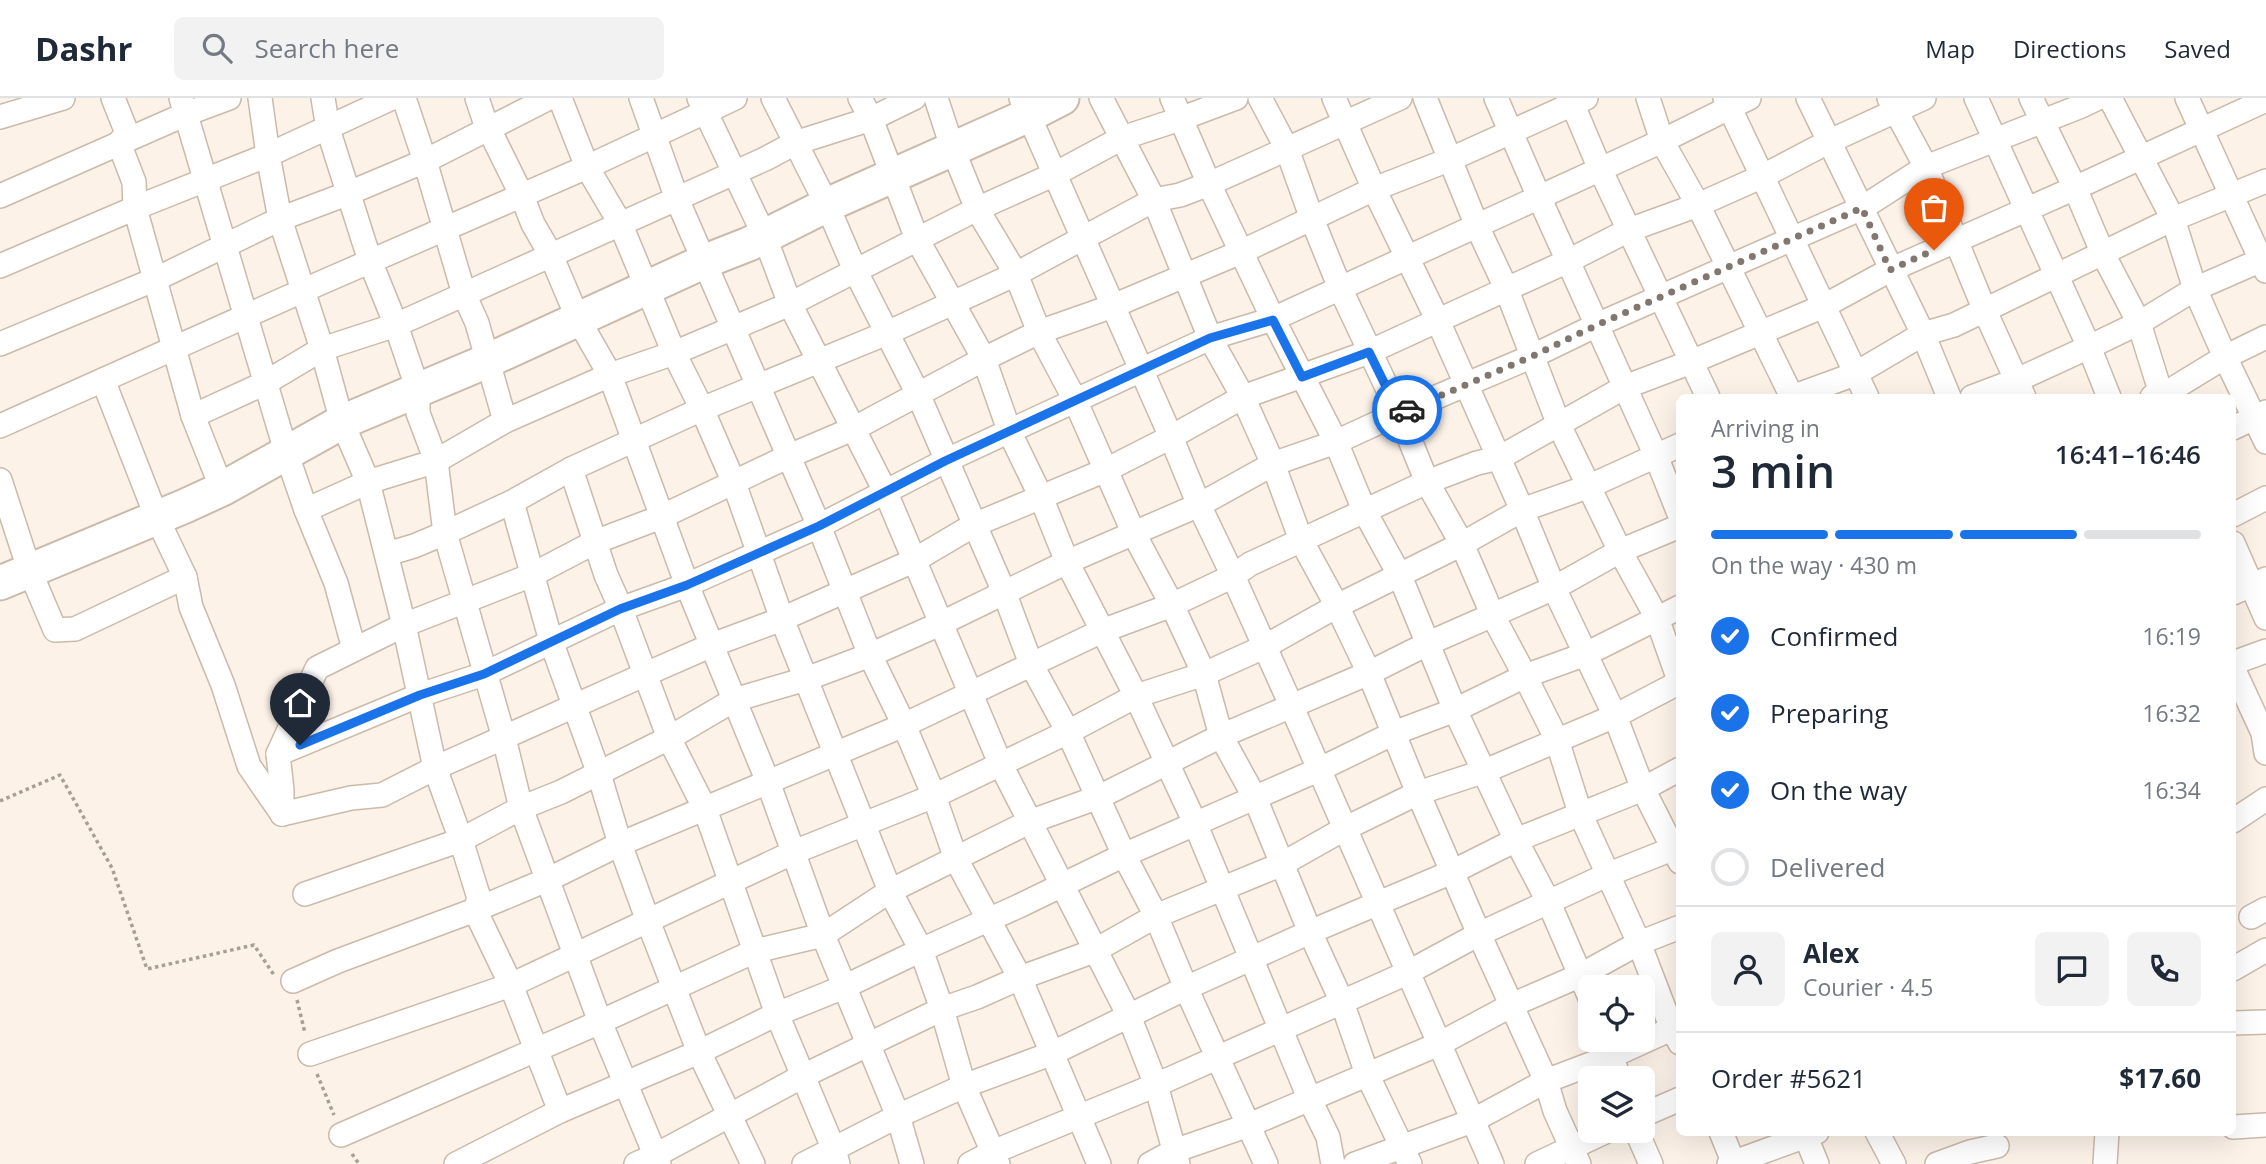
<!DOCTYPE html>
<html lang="en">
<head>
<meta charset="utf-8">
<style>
  :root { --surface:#fff; --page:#f2f2f3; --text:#1f2937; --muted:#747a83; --line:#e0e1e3; --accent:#1a73e8 }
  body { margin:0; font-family:"Open Sans",sans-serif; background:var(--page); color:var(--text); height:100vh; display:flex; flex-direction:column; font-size:26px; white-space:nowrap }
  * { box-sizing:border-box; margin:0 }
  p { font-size:23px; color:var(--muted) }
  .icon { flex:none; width:38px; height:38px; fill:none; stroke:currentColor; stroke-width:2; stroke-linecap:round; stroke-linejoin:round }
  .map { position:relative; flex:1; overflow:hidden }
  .details { position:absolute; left:1676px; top:296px; width:560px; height:742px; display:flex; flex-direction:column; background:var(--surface); border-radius:10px; box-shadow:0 7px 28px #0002 }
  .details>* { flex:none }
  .controls { position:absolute; left:1578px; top:877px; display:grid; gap:14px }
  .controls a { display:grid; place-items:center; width:77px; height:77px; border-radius:10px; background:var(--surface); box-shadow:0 7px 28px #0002; font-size:35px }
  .pin { position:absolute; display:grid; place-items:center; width:60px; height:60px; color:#fff; margin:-72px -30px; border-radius:50% 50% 50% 0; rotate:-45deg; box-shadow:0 0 7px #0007 }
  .pin .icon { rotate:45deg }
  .courier { position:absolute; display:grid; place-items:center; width:70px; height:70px; margin:-35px; border:5px solid #1a73e8; border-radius:50%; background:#fff; color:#222; box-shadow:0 2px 9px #0007 }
  .headline em { font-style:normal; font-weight:600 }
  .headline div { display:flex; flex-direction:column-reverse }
  .headline { display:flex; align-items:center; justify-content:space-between; height:119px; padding:0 35px }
  h1 { font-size:46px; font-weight:600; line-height:52px }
  .bar { display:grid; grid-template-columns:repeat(4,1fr); gap:10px 7px; align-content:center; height:84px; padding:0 35px }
  .bar i { height:9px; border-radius:5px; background:var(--line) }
  .bar .active { background:var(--accent) }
  .bar p { grid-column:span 4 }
  .line { display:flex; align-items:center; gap:18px; padding:0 35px; border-top:2px solid var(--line) }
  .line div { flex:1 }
  .round { display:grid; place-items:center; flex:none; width:74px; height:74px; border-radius:10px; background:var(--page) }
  ol { padding:0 35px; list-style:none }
  li { display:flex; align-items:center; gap:21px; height:77px }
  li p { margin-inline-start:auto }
  li .icon { padding:7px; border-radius:50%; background:var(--accent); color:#fff; stroke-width:4 }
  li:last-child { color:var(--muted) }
  li i { width:38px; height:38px; border:4px solid var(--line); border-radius:50% }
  header { display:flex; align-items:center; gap:42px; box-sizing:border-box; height:98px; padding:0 35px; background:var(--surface); border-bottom:2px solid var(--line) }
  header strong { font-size:33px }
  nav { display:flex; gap:38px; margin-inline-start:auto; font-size:24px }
  .search { width:490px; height:63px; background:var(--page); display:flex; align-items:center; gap:18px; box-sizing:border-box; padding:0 24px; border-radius:10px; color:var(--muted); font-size:26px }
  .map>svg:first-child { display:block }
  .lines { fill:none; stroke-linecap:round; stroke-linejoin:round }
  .street-casing { stroke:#cbbaaa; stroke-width:26 }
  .secondary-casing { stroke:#cbbaaa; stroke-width:37 }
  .path { stroke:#a79e96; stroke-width:3.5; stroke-dasharray:3.5 3.5; stroke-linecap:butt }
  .street { stroke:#fff; stroke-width:23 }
  .secondary { stroke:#fff; stroke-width:33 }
  .done { stroke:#7f7770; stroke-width:7; stroke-dasharray:0 12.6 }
  .route { stroke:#1a73e8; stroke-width:9 }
</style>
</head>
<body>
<header>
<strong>Dashr</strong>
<div class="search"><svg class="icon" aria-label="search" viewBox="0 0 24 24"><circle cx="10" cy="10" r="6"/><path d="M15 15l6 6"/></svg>Search here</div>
<nav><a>Map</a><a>Directions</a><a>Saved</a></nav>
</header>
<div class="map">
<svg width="2266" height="1066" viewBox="0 0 2266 1066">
  <rect width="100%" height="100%" fill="#fcf2e8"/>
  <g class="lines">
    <defs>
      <g id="street">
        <path d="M113,0l14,35 -8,10 15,39 1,26 58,208 29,73"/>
        <path d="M181,0l106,357 19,55 30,73 18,66"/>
        <path d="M260,0l8,57 12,64 42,130 20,73 26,60 36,143 31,143 26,72 18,58 -4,12 36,75 49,126"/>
        <path d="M323,0l5,31 42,132 26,64 22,65v23l18,48 9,72 59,205 17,70 79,214 59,142"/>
        <path d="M404,0l21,63 39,133 13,29 28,98"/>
        <path d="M477,0l7,21 38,77 11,28 18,31 27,64 32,56 77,210 81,197 55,153 75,181 14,48"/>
        <path d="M560,0l27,69 33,56 54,130 28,56 32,74 48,136 108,272 31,59 21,59 22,77 34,78"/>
        <path d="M641,0l36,101 142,327 51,129 34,70 30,71 22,63 64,119 79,186"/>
        <path d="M699,0l65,137 26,69 96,189 114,270 129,253 27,69 22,79"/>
        <path d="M773,0l54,107 28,65 63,124 86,198 27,72 37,68 56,123 32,61 30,72 80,176"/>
        <path d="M860,0l11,21 46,120 67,120 26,74 31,64 26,65 69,134 59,127 115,277 18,37 5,27"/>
        <path d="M936,0l17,52 24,59 39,65 23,58 36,68 59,134 38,71 32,69 17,62 34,62 55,134 32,70 25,72 43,90"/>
        <path d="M1021,0l150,339 28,68 34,71 58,129 201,459"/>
        <path d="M1101,0l53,102 56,138 33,59 30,67 28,76 36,66 32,67 49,120 61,141 67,147 9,30 24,53"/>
        <path d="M1172,0l37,86 64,135 63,123 28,68 36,66 55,134 61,130 33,63 42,97"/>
        <path d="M1260,0l27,51 25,70 28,69 59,125 28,69 35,62 31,72 32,60 32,64 23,73 59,130 33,86 8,14"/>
        <path d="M1334,0l40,91 64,132 84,189 32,78 61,128 28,73 37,73"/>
        <path d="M1425,0l52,128 29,62 53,137 61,126 37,67 23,65"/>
        <path d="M1496,0l43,99 117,259 24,60"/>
        <path d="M1570,0l30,71 108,228"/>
        <path d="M1648,0l14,43 36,64 94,192"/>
        <path d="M1725,0l142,299"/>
        <path d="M1808,0l115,236 26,63"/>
        <path d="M1889,0l37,69 59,144 39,86"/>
        <path d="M1976,0l113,249 20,50"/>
        <path d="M2031,0l44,90 28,66 36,69 23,74"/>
        <path d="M2110,0l63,121 22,70 30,68 41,85"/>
        <path d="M2187,0l79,173"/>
        <path d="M0,19l63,-19"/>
        <path d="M0,98l186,-82 43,-16"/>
        <path d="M0,168l135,-58 133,-53 124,-57"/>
        <path d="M0,246l156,-65 124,-60 69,-26 76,-32 124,-63"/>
        <path d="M103,282l54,138 28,59 6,30 32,78 26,81 33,48"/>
        <path d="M1792,299l63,-23 68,-40 31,-9 219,-106 93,-38"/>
        <path d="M1972,299l45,-17 72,-33 50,-24 56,-34 71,-31"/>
        <path d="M2152,299l9,-1 64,-39 41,-20"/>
        <path d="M193,318l72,-33 57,-34 74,-24 369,-166 30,-16 76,-24 43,-21"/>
        <path d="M0,328l302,-135 285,-124 148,-69"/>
        <path d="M2233,330l33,-16"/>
        <path d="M571,371l35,106 13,29 50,134 36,71 72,205 57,136 4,14"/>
        <path d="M0,382l29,89 26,61 20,-1 110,-52"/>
        <path d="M512,404l39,139 48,133 21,70 28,77 51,131 54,112"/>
        <path d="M306,412l62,-28 68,-21 69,-40 105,-46 64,-22 116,-49 187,-95 78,-35 67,-36 58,-19 56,-21"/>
        <path d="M2233,417l33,-17"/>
        <path d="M2233,445l33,75"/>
        <path d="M387,456l27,-8 31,-13 67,-31 59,-33 131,-60 185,-76 129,-59 138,-74 26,-5 29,-11 191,-86"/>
        <path d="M2233,495l33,-14"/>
        <path d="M2233,565l33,-12"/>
        <path d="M2233,570l30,65 3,20"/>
        <path d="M278,656l142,-59 64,-21 136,-65 67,-24 132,-59 126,-65 265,-123 63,-19 389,-178 87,-43"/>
        <path d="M282,716l69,-16 31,-3 53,-27 211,-94 66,-29 70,-26 131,-58 61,-36 132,-55 65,-33 72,-40 126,-45 199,-91 61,-31 69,-25 65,-29 65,-34 96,-44"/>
        <path d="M282,716v-24l-4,-36 39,-86 87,-43 128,-50 63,-33 66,-25 128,-61 66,-28 129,-69 55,-27 74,-26 128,-54 133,-63 77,-30 135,-61"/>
        <path d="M2233,723l33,-22"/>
        <path d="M305,796l156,-54 60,-32 40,-16 108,-54 65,-38 72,-21 64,-24 72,-32 125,-61 132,-57 74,-41 63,-22 63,-29 134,-57 64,-31 265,-117 64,-41 153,-60 19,-9"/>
        <path d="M2251,819l15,-8"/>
        <path d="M2233,871l33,-19"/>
        <path d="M293,883l45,-20 137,-51 74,-31 71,-35 284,-119 198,-94 70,-26 61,-29 17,-12 177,-82 50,-19 22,-5 126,-71 66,-25 133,-56 66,-36 185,-82 191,-88"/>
        <path d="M2233,925l33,-1"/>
        <path d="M1606,942l13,38"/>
        <path d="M310,956l201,-69 283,-133 140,-56 134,-64 68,-36 68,-22 60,-27 73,-41 125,-62 60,-34 68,-24 90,-41"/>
        <path d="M1643,1017l37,-16"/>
        <path d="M2233,1029l33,-2"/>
        <path d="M1636,1032l15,34"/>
        <path d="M1721,1034l13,32"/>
        <path d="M1804,1034l13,32"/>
        <path d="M1877,1034l17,32"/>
        <path d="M341,1037l259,-113 155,-71 68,-16 67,-44 139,-69 70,-25 122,-61 148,-63 60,-30 125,-55 66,-37 60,-25"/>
        <path d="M456,1066l104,-53 139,-59 78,-38 67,-27 77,-37 98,-44 105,-51 194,-85 76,-37 61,-23 70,-34 61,-22 94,-47"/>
        <path d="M636,1066l20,-9 147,-79 139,-67 35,-12 43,-19 74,-27 62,-35 126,-52 62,-35 74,-36 67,-22 130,-55 65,-34"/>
        <path d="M804,1066l94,-48 66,-30 89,-33 133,-65 124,-56 142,-60 64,-32 127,-51 37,-20"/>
        <path d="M970,1066l23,-12 163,-67 251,-112 72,-39 130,-60 71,-28"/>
        <path d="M1150,1066l24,-13 75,-26 190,-81 73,-39 69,-30 58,-32 41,-16"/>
        <path d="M1355,1066l117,-43 74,-40 66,-25 68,-31"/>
        <path d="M1537,1066l72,-34"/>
        <path d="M1729,1066l88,-32"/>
        <path d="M1937,1066l33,-12 27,-6"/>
        <path d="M2105,1066l2,-32"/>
      </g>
      <path id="secondary" d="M0,485l185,-77 37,-17 120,-67 145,-61 216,-99 46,-18 78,-39 202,-90 33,-17"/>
    </defs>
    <use href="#street" class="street-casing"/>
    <use href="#secondary" class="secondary-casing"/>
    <g class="path">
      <path d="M0,703l60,-26 52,93 35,101 107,-24 20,30"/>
      <path d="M297,902l8,33"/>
      <path d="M317,976l17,41"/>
      <path d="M352,1056l7,10"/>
    </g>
    <use href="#street" class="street"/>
    <use href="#secondary" class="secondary"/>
  </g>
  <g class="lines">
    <path class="done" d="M1407,312l126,-54 64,-31 265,-117 28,62 44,-20"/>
    <path class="route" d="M300,647l120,-50 64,-21 136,-65 67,-24 132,-59 126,-65 265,-123 63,-18 29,57 67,-25 30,61 8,-3"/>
  </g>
</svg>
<div class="controls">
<a><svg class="icon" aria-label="locate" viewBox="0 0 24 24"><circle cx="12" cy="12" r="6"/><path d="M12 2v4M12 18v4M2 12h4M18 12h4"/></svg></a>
<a><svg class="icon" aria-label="layers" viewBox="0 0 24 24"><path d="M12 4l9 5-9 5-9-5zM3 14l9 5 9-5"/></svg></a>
</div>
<div class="pin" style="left:1934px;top:152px;background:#ea580c"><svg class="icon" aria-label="bag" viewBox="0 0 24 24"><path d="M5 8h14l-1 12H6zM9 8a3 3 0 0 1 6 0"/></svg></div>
<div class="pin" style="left:300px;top:647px;background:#1f2937"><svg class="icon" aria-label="home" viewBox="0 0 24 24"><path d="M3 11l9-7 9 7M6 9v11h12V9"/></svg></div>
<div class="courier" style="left:1407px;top:312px"><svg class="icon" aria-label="car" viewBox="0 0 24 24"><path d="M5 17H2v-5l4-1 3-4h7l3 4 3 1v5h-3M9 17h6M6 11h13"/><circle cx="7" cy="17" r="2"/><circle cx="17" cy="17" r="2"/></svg></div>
<section class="details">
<div class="headline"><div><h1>3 min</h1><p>Arriving in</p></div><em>16:41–16:46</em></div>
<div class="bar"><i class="active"></i><i class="active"></i><i class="active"></i><i></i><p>On the way · 430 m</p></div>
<ol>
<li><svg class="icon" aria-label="check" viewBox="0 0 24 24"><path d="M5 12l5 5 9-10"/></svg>Confirmed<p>16:19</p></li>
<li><svg class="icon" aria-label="check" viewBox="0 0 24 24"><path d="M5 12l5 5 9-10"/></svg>Preparing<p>16:32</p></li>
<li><svg class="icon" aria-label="check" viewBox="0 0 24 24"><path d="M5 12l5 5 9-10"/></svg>On the way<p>16:34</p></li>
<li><i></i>Delivered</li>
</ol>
<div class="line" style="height:126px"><a class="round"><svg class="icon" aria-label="person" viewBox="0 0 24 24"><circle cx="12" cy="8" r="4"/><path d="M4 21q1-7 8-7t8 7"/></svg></a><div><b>Alex</b><p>Courier · 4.5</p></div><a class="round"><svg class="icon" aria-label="chat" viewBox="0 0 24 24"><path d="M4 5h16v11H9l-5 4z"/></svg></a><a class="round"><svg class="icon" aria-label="phone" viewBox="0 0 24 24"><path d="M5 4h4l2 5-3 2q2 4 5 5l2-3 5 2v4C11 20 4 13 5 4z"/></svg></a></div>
<div class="line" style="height:91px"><div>Order #5621</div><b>$17.60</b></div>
</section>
</div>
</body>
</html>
